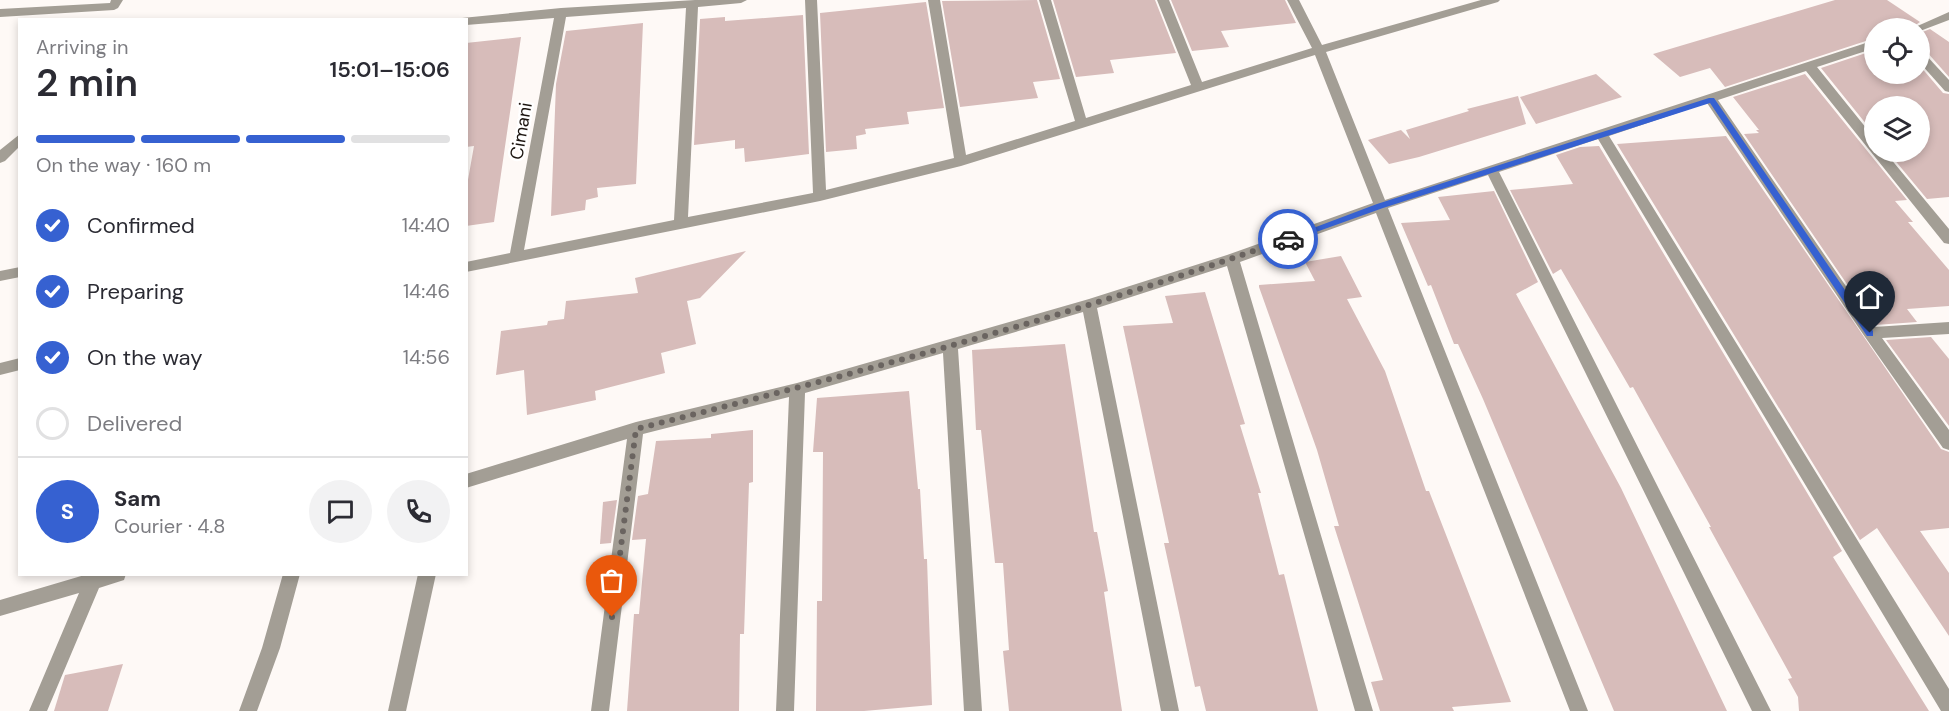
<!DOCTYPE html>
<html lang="en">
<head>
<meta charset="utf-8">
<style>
  :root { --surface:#fff; --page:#f2f2f3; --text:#2b2b33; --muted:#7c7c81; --line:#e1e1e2; --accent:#3661d1 }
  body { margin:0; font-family:"DM Sans",sans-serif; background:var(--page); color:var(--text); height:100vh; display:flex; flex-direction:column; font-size:22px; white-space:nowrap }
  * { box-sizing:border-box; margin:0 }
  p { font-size:20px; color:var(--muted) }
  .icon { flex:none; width:33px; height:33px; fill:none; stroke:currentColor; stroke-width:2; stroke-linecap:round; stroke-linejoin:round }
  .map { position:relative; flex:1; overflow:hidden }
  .sheet { position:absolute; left:18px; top:18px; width:450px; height:558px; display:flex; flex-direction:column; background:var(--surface); border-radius:0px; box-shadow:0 3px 9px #0003 }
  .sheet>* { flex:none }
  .controls { position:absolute; left:1864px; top:18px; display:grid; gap:12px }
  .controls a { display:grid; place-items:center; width:66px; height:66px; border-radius:50%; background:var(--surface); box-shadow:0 3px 9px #0003; font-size:30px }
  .pin { position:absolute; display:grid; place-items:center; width:51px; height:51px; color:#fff; margin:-62px -26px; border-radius:50% 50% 50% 0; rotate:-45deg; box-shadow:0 0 6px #0007 }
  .pin .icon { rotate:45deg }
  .courier { position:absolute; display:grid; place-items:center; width:60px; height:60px; margin:-30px; border:4px solid #3661d1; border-radius:50%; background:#fff; color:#222; box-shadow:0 2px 8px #0007 }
  .head em { font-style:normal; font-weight:600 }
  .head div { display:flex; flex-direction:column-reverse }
  .head { display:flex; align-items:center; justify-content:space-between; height:102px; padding:0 18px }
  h1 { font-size:39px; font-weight:600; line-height:45px }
  .bar { display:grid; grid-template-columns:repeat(4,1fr); gap:9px 6px; align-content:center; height:72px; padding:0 18px }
  .bar i { height:8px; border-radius:4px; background:var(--line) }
  .bar .current { background:var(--accent) }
  .bar p { grid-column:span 4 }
  .line { display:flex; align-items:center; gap:15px; padding:0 18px; border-top:2px solid var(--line) }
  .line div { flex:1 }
  .round { display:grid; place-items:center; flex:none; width:63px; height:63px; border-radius:32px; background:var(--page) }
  ol { padding:0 18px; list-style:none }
  li { display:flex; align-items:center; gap:18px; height:66px }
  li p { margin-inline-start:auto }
  li .icon { padding:6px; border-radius:50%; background:var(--accent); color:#fff; stroke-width:4 }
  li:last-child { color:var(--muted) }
  li i { width:33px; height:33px; border:3px solid var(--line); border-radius:50% }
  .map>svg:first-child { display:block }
  .building { fill:#d7bcba }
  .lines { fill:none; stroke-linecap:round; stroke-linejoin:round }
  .minor { fill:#a39e95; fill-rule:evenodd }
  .route { fill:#3661d1 }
  .done { stroke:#6a6460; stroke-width:6; stroke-dasharray:0 10.8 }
  .labels { text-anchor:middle; stroke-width:5; stroke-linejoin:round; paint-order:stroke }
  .street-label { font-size:18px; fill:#1b140f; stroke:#fff }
</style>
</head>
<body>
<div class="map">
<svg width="1949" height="711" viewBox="0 0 1949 711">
  <rect width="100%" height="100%" fill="#fef9f6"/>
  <g class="building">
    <path d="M1037,0l23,79 -27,3 5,16 -78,9 -18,-106z"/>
    <path d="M1053,0h102l21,53 -66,7 4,13 -38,4z"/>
    <path d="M1171,0h114l11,23 -75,8 8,16 -37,4z"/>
    <path d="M1835,0h52l33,22 -9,6h-36v10l-150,49 -15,-19 -30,9 -27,-23z"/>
    <path d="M926,2l18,106 -37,4 2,12 -44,5 1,5 -10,2 1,13 -31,3 -6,-139z"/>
    <path d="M803,15l6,139 -64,8 -1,-14 -9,1v-9l-41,5 6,-126 25,-2v4z"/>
    <path d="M643,23l-7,161 -39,4 1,9 -12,3 -1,10 -34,6 5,-132 10,-53z"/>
    <path d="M1930,29l19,13v35l-23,-26 -6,-1v-17z"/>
    <path d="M521,37l-27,185 -28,4v-35l8,-45 -8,1v-104z"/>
    <path d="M1875,50v24h45v-8l23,27 6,1v103l-22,2 -39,-47h32v-46h-45v29l-54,-67z"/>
    <path d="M1596,74l26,23 -86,27 -16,-27z"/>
    <path d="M1805,74l102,126 -12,1 18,21h-5l41,48v36l-42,3 10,13 -42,3 -131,-191 15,-1 -3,-3h3l-26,-33z"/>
    <path d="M1518,96l8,28 -107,33 -30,7 -21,-24 33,-10 9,9 -4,-9 63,-19 -2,-2z"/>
    <path d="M1726,136l215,313 8,3v76l-29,3 29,42v63l-72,-108 -17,12 -243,-396z"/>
    <path d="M1599,146l243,405 -9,6 96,154h-130l-1,-14 -10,-18 4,-1 -83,-151h2l-78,-140 -3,1 -69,-119 -8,5 -43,-84 63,-6 -17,-29 24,-8z"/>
    <path d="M1494,191l44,91 -22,12 105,194 106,223h-113l-131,-312 -25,-55h-4l-23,-59 -3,1 -27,-63 49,-3 -12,-23z"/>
    <path d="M746,251l-46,47 -13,3 9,43 -35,9 4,20 -70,18 1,9 -69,15 -3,-45 -28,5 5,-44 46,-6 1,-4 16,-2 2,-18 72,-8 -3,-15z"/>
    <path d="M1341,256l21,41 -15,2 38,72 41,120h3l82,211 -59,5 2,4h-74l-9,-29 12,-2 -49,-154h5l-22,-76 -58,-163v-2l56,-4 -10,-19z"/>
    <path d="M1205,292l40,132 -5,1 21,68h-3l21,82 5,-1 34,137h-112l-6,-25 -5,1 -31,-144h5l-46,-217 50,-3 -8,-27z"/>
    <path d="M1931,337l18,22v67l-63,-86z"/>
    <path d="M1065,344l29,188h3l11,59 -4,1 18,119h-113l-6,-60 6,-1 -6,-87h-8l-14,-133h-5l-4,-80z"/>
    <path d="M909,391l9,98h2l4,70h3l5,146 -68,6h-48l1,-110h5l1,-149h-10l4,-54z"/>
    <path d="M753,430v52l-4,1 -5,151h-4l-1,77h-112l7,-97h5l7,-75 -14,1 6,-44 10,-2 8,-53 55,-3v-4z"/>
    <path d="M617,500l-6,43 -11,1 3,-42z"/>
    <path d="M123,664l-15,47h-54l11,-36z"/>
  </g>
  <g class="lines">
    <g class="minor">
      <path d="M111,0h12l-5,8 -4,2 -114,7v-8l110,-6z"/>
      <path d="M695,0h52l-6,3 -43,4 -10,210 125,-24 -8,-193h12l9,190 128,-32 -26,-158h12l26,155 109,-34 -36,-121h12l35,118 105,-33 -34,-85h12l33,82 110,-34 -25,-48h12l23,45 159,-45h19l-2,2 -172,50 59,148 490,-160v8l-58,19 58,72v13h10l64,77v15l-5,-1 -138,-172 -88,29 156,227 75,-5v12l-67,4 67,92v20l-6,-2 -78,-111 -158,-234 -98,33 340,553v22h-8l-343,-572 -99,33 272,539h-19l-264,-536 -100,33 200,503h-18l-194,-498 -136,49 133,449h-18l-128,-445 -130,42 82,403h-18l-78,-399 -125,37 24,362h-18l-21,-358 -138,40 -11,318h-18l13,-314 -146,37 -34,277h-18l36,-272 -161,49v-14l170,-52 161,-39 292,-84 138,-44 146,-52 -58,-148 -354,111 -141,35 -354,71v-10l44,-9 44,-235 -88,7v-5l-4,-2 99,-10zM686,8l-12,212 -150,30 42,-233z"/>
      <path d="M1949,12v8l-29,11v-3h-7z"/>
      <path d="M1920,52l4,1 25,27v12l-4,-1 -25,-28z"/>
      <path d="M20,134v12l-15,15 -5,2v-13z"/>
      <path d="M20,267v10l-20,4v-10z"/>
      <path d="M20,358v12l-20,5v-12z"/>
      <path d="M88,574h38l-2,6 -25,8 -52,123h-18l50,-118 -79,23v-16z"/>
      <path d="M283,574h17l-20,74 -23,63h-18l23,-63z"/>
      <path d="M418,574h18l-30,137h-18z"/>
    </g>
  </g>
  <path class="route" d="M1709,98h5l159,233v5h-6l-157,-233 -327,105 -92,33 -7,-2 93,-35z"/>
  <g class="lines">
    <path class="done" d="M612,617l24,-188c220,-55 438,-114 652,-190"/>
  </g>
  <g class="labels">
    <g class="street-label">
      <text transform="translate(521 131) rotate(-80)" y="6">Cimani</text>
    </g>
  </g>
</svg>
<div class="controls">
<a><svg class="icon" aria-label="locate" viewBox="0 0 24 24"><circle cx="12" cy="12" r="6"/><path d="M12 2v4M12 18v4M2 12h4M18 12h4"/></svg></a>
<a><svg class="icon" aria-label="layers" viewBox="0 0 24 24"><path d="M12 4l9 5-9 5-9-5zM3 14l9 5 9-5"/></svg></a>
</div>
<div class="pin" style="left:612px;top:617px;background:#ea580c"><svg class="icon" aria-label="bag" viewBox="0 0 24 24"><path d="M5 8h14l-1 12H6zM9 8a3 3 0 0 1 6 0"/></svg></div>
<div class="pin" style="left:1870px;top:333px;background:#1f2937"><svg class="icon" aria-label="home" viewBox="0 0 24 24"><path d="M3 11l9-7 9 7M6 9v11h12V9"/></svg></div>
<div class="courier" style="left:1288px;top:239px"><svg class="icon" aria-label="car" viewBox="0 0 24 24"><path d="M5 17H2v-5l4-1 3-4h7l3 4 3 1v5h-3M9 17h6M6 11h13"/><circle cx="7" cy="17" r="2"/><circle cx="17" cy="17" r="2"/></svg></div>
<section class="sheet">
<div class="head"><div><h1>2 min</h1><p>Arriving in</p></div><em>15:01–15:06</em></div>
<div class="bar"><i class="current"></i><i class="current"></i><i class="current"></i><i></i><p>On the way · 160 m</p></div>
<ol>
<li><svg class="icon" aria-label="check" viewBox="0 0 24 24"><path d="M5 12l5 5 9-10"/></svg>Confirmed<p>14:40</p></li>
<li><svg class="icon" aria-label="check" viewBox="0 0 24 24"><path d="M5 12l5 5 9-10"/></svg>Preparing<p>14:46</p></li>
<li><svg class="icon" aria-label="check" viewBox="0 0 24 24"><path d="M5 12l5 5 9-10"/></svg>On the way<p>14:56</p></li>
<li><i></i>Delivered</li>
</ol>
<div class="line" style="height:108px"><b class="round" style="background:var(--accent);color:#fff">S</b><div><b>Sam</b><p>Courier · 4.8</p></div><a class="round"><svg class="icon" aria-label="chat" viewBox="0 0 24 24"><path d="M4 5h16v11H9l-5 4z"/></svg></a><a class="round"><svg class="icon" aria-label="phone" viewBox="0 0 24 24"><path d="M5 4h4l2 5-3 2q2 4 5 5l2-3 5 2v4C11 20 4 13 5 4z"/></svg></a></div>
</section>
</div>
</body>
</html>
